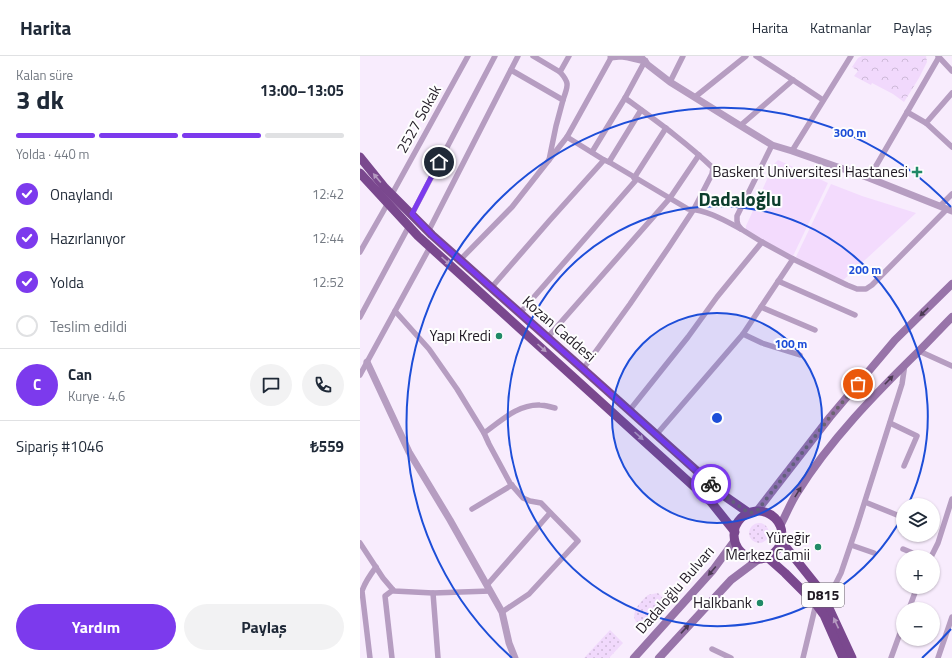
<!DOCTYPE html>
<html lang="tr">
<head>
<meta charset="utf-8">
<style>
  :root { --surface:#fff; --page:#f2f2f3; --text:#1f2937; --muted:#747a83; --line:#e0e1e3; --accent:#7c3aed }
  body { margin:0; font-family:"Titillium Web",sans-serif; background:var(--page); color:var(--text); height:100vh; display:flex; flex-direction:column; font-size:15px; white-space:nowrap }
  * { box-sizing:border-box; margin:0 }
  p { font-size:13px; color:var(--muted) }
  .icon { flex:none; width:22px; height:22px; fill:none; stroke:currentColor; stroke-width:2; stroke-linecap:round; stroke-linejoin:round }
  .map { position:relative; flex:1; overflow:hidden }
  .details { display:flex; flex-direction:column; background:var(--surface); width:360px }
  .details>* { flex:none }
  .fabs { position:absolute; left:536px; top:442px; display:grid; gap:8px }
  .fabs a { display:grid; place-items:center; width:44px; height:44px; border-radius:50%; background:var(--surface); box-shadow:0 1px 3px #0004; font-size:20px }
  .pin { position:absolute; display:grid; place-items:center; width:34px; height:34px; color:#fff; margin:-17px; border:2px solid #fff; border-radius:50%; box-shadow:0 1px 4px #0007 }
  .courier { position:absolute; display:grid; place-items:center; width:40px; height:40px; margin:-20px; border:3px solid #7c3aed; border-radius:50%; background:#fff; color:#222; box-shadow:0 1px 5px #0007 }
  .head em { font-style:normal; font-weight:700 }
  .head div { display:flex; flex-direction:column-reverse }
  .head { display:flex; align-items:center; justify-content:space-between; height:68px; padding:0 16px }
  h1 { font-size:26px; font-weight:700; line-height:30px }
  .bar { display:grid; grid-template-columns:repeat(4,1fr); gap:6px 4px; align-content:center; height:48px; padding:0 16px }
  .bar i { height:5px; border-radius:3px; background:var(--line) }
  .bar .active { background:var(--accent) }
  .bar p { grid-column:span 4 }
  .line { display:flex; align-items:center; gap:10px; padding:0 16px; border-top:1px solid var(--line) }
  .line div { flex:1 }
  .round { display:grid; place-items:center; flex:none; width:42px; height:42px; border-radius:21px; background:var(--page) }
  ol { padding:0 16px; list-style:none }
  li { display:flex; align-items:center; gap:12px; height:44px }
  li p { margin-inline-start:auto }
  li .icon { padding:4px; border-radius:50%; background:var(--accent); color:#fff; stroke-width:4 }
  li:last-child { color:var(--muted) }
  li i { width:22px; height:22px; border:2px solid var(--line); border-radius:50% }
  .cta { display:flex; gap:8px; margin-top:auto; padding:8px 16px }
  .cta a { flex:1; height:46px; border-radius:24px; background:var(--accent); color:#fff; font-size:16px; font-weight:700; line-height:46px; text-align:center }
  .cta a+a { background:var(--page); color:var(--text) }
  header { display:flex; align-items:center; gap:24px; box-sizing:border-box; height:56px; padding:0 20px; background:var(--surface); border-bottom:1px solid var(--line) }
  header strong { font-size:19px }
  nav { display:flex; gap:22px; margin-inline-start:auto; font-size:14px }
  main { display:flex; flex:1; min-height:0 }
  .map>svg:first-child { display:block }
  .built { fill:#f3dbfd }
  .grass { fill:url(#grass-dots) }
  .park { fill:url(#park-crowns) }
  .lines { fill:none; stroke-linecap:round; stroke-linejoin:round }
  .minor { stroke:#b69dc1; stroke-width:5.5 }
  .tertiary { stroke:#b69dc1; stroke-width:7 }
  .secondary { stroke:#9874a9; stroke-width:8 }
  .trunk { stroke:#7a488e; stroke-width:9 }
  .oneway { fill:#b59ac0 }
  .oneway2 { fill:#4b3a53 }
  .done { stroke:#6c6470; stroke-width:4; stroke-dasharray:0 7.2 }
  .route { stroke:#7c3aed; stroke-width:5 }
  .ring { fill:none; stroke:#1d4ed8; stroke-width:2 }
  .poi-dot { fill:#208966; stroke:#fefefe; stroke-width:1.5 }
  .labels { text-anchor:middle; stroke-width:4; stroke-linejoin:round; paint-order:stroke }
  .shield { fill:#fefefe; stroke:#635e65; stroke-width:1 }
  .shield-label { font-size:14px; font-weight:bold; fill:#211a24 }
  .street-label { font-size:15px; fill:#211a24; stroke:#fefefe }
  .poi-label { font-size:15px; fill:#211a24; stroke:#fefefe; text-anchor:end }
  .district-label { font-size:19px; font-weight:bold; fill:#0c3d2c; stroke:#fefefe }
  .centre { fill:#1d4ed8; stroke:#fefefe; stroke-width:2 }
  .ring-label { font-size:12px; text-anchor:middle; font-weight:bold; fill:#1d4ed8; stroke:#fefefe; stroke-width:4; stroke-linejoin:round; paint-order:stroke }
</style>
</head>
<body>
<header>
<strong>Harita</strong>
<nav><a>Harita</a><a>Katmanlar</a><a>Paylaş</a></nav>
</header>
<main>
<section class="details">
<div class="head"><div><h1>3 dk</h1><p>Kalan süre</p></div><em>13:00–13:05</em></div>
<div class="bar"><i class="active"></i><i class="active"></i><i class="active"></i><i></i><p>Yolda · 440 m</p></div>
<ol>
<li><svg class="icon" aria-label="check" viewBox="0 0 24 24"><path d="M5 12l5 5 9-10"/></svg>Onaylandı<p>12:42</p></li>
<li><svg class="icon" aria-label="check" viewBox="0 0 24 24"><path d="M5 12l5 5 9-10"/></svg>Hazırlanıyor<p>12:44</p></li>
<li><svg class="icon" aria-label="check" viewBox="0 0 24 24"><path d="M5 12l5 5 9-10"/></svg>Yolda<p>12:52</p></li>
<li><i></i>Teslim edildi</li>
</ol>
<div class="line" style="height:72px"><b class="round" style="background:var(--accent);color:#fff">C</b><div><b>Can</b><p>Kurye · 4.6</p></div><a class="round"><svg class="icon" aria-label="chat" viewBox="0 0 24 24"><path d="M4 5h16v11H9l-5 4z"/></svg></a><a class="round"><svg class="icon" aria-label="phone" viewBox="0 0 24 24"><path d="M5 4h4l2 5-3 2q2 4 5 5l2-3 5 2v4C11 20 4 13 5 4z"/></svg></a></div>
<div class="line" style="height:52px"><div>Sipariş #1046</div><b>₺559</b></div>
<div class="cta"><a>Yardım</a><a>Paylaş</a></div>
</section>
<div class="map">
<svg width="592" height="602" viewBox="0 0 592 602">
  <defs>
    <pattern id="grass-dots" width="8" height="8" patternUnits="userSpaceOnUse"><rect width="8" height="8" fill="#f1d9fc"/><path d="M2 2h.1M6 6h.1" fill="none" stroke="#cebad8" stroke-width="1.8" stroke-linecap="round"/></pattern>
    <pattern id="park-crowns" width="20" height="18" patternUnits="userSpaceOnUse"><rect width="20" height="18" fill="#f1d9fc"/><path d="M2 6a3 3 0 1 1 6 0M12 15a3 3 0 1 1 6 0" fill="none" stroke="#cebad8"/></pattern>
  </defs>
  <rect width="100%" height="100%" fill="#f8ecfd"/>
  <g class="built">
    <path d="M418,104l50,23 -35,73 -47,-25v-5l28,-62z"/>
    <path d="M471,128l31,12 54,17 -76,70 -44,-26z"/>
  </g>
  <g class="grass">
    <circle cx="399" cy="477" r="10"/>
    <path d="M298,537l6,6 -25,27c-8,-9 -5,-16 2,-24 2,-2 4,-5 7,-7 3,-1 6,-1 10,-2z"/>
    <path d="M250,574l13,13 -14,15h-25z"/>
  </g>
  <path class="park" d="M502,0h64l1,6 -8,16 -15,24 -11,-8 -21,-11 -1,2 -17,-9 4,-5 -6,-4 6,-9z"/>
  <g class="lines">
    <g class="minor">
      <path d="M173,0l27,16 9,-16"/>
      <path d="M396,0l34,22 33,22"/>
      <path d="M578,0l14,15"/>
      <path d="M151,14l52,30 -7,26 -7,34"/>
      <path d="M200,16c11,12 7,15 3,28"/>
      <path d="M310,26l13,-26"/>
      <path d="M592,37l-26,30 26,24"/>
      <path d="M335,41l51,-41"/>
      <path d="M265,42l20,-37"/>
      <path d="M547,56l19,11"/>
      <path d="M381,69l52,-45"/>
      <path d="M207,81l37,23 5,2 79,47c19,1 36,11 53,20"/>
      <path d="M412,89l-35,71v5l1,4 3,4 21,13 31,17 54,26 10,4h9l6,-4 75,-76"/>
      <path d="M432,95l59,-95"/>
      <path d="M249,106l32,-52"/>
      <path d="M274,122l32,-50"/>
      <path d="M509,122l70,-121"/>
      <path d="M32,138l76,-138"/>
      <path d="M580,150l12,-12"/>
      <path d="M52,158l83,-158"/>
      <path d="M68,176l90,-176"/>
      <path d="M0,196l28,-49"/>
      <path d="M100,204l52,-53 55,-70 45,-81"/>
      <path d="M418,225l77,34"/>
      <path d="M131,232l59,-68 54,-60"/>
      <path d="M401,251l54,23"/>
      <path d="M35,255l34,38 28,40 27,44 5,11 21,39 13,15 7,3 11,2 37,38 -49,53 -27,18"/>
      <path d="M160,257l117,-134"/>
      <path d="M0,261l49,-91"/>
      <path d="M383,278l19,9 38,12"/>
      <path d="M187,282l123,-140 29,-43"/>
      <path d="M559,295l33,15"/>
      <path d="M223,313l47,-65 39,-57 25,-38 18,-35 1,-6c-27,-26 -58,-48 -88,-70l-33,54"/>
      <path d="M0,319l70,-128"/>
      <path d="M269,355l59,-74 29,-40 45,-55"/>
      <path d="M530,367l27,13 -13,30"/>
      <path d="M124,377c17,-12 34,-29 56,-28 5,0 10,2 15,3"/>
      <path d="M296,379l87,-101 50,-75"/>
      <path d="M505,446l37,15"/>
      <path d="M112,453l40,-24"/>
      <path d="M0,487l23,35 11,13 39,2 57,-2"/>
      <path d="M491,489l23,8"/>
      <path d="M543,493l19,8"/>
      <path d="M571,501l7,-14 14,-44"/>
      <path d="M127,529l63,-72"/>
      <path d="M73,537l5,65"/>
      <path d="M465,544l11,-17 5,-10 16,-47 45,-142 3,-20"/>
      <path d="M549,553l8,-22"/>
      <path d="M352,593l19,9"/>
      <path d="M10,602l-8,-67c3,-9 8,-16 14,-24"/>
      <path d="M32,602l-7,-62 8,-6"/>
      <path d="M443,602l13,-54"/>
      <path d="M531,602l12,-33"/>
      <path d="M578,602l14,-41"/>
    </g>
    <g class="tertiary">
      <path d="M280,0l8,9 22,17 66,41 36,22 20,6 77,27 83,33"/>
      <path d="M251,1l10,-1 7,1 17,4"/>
      <path d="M7,306l42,90 41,68 52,92 7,31 6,15"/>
    </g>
    <g class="secondary">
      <path d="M397,455l73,-94 65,-77 57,-56"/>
      <path d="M420,470c6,-11 10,-22 17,-33 33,-53 78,-99 123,-143 11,-11 21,-22 32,-33"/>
      <path d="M274,602l79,-88 22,-30"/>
      <path d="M299,602l72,-78 28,-21"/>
    </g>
    <g class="trunk">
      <path d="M0,101l25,31 47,47 151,134 143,128 23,16"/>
      <path d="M0,117l58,63 293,266 24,30"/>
      <circle cx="398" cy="479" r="24"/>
      <path d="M421,485l40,50 31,67"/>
      <path d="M407,501l18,16 31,31 8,11 19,43"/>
    </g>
  </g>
  <defs><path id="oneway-solid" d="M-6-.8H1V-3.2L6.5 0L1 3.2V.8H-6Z"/></defs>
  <g class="oneway">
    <use href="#oneway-solid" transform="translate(17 122) rotate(-130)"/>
    <use href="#oneway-solid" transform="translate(86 205) rotate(42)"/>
    <use href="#oneway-solid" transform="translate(182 292) rotate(42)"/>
    <use href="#oneway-solid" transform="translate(279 380) rotate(42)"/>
    <use href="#oneway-solid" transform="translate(476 567) rotate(-115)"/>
  </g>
  <g class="oneway2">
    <use href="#oneway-solid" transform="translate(564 256) rotate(136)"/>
    <use href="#oneway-solid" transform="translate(529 324) rotate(-46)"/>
    <use href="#oneway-solid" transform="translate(438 436) rotate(-58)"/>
    <use href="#oneway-solid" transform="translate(352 515) rotate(130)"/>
    <use href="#oneway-solid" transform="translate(325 573) rotate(-47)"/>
  </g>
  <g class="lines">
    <path class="done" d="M351,428l15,13 23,16 8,-2 73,-94 28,-33"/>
    <path class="route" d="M79,106l-27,52 20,21 151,134 128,115"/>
  </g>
  <circle cx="357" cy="362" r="105" fill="#1d4ed8" fill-opacity=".12"/>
  <g class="ring">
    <circle cx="357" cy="362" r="105"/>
    <path d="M542 461A210 210 0 1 1 549 447"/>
    <path d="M591 573A315 315 0 0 1 562 602M152 602A315 315 0 1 1 591 151"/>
  </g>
  <g class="poi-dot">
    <path d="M555 110h4v4h4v4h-4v4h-4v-4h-4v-4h4z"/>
    <circle cx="139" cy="280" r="4"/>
    <circle cx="458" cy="491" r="4"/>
    <circle cx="400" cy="547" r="4"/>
  </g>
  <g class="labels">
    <rect class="shield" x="442" y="527" width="42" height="24" rx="3"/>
    <g class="shield-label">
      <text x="463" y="544">D815</text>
    </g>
    <g class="street-label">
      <text transform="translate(59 63) rotate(-61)" y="5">2527 Sokak</text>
      <text transform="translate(199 273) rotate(41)" y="5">Kozan Caddesi</text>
      <text transform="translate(315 534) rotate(-49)" y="5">Dadaloğlu Bulvarı</text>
    </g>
    <g class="poi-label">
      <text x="548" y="121">Baskent Universitesi Hastanesi</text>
      <text x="131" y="285">Yapı Kredi</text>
      <text x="450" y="487">Yüreğir<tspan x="450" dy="17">Merkez Camii</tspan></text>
      <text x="392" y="552">Halkbank</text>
    </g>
    <g class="district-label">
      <text x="380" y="150">Dadaloğlu</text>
    </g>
  </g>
  <circle cx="357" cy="362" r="6" class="centre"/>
  <g class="ring-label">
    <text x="490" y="81">300 m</text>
    <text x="505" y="218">200 m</text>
    <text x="431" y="292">100 m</text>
  </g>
</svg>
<div class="fabs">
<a><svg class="icon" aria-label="layers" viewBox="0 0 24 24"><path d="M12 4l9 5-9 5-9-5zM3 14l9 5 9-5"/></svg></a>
<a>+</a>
<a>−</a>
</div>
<div class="pin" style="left:498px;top:328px;background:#ea580c"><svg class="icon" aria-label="bag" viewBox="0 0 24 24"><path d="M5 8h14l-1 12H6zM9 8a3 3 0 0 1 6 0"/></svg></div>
<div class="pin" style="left:79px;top:106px;background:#1f2937"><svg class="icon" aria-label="home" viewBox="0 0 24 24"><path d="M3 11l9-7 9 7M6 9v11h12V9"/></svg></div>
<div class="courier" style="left:351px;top:428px"><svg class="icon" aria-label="bike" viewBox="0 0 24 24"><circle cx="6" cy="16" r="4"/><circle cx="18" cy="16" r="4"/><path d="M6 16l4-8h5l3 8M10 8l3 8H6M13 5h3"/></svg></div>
</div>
</main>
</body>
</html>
